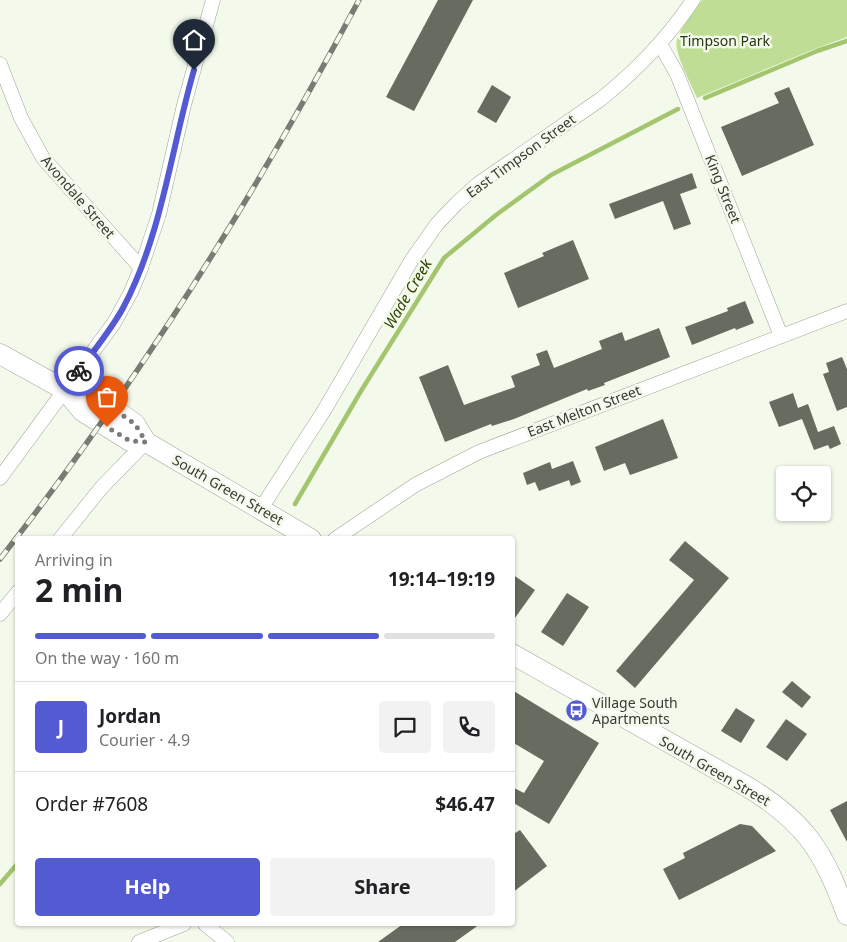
<!DOCTYPE html>
<html lang="en">
<head>
<meta charset="utf-8">
<style>
  :root { --surface:#fff; --page:#f2f2f2; --text:#202124; --muted:#757577; --line:#e0e0e0; --accent:#545ad1 }
  body { margin:0; font-family:"Noto Sans",sans-serif; background:var(--page); color:var(--text); height:100vh; display:flex; flex-direction:column; font-size:19px; white-space:nowrap }
  * { box-sizing:border-box; margin:0 }
  p { font-size:16px; color:var(--muted) }
  .icon { flex:none; width:28px; height:28px; fill:none; stroke:currentColor; stroke-width:2; stroke-linecap:round; stroke-linejoin:round }
  .map { position:relative; flex:1; overflow:hidden }
  .panel { position:absolute; left:15px; top:536px; width:500px; height:390px; display:flex; flex-direction:column; background:var(--surface); border-radius:5px; box-shadow:0 1px 4px #0004 }
  .panel>* { flex:none }
  .controls { position:absolute; left:776px; top:466px; display:grid; gap:10px }
  .controls a { display:grid; place-items:center; width:55px; height:55px; border-radius:5px; background:var(--surface); box-shadow:0 1px 4px #0004; font-size:25px }
  .pin { position:absolute; display:grid; place-items:center; width:42px; height:42px; color:#fff; margin:-51px -21px; border-radius:50% 50% 50% 0; rotate:-45deg; box-shadow:0 0 5px #0007 }
  .pin .icon { rotate:45deg }
  .courier { position:absolute; display:grid; place-items:center; width:50px; height:50px; margin:-25px; border:4px solid #545ad1; border-radius:50%; background:#fff; color:#222; box-shadow:0 1px 6px #0007 }
  .summary em { font-style:normal; font-weight:700 }
  .summary div { display:flex; flex-direction:column-reverse }
  .summary { display:flex; align-items:center; justify-content:space-between; height:85px; padding:0 20px }
  h1 { font-size:32px; font-weight:700; line-height:38px }
  .bar { display:grid; grid-template-columns:repeat(4,1fr); gap:8px 5px; align-content:center; height:60px; padding:0 20px }
  .bar i { height:6px; border-radius:4px; background:var(--line) }
  .bar .current { background:var(--accent) }
  .bar p { grid-column:span 4 }
  .line { display:flex; align-items:center; gap:12px; padding:0 20px; border-top:1px solid var(--line) }
  .line div { flex:1 }
  .round { display:grid; place-items:center; flex:none; width:52px; height:52px; border-radius:5px; background:var(--page) }
  .primary-button { display:flex; gap:10px; margin-top:auto; padding:10px 20px }
  .primary-button a { flex:1; height:58px; border-radius:5px; background:var(--accent); color:#fff; font-size:20px; font-weight:700; line-height:58px; text-align:center }
  .primary-button a+a { background:var(--page); color:var(--text) }
  .map>svg:first-child { display:block }
  .green { fill:#bfdd94 }
  .lines { fill:none; stroke-linecap:round; stroke-linejoin:round }
  .stream { stroke:#a3c56e; stroke-width:4.5 }
  .building { fill:#666c60 }
  .street-casing { stroke:#9ea497; stroke-width:15 }
  .secondary-casing { stroke:#9ea497; stroke-width:21 }
  .street { stroke:#fff; stroke-width:14 }
  .secondary { stroke:#fff; stroke-width:20 }
  .rail-casing { stroke:#797c74; stroke-width:5.5 }
  .rail { stroke:#f3faeb; stroke-width:4; stroke-dasharray:11; stroke-linecap:butt }
  .done { stroke:#797d75; stroke-width:5; stroke-dasharray:0 9 }
  .route { stroke:#545ad1; stroke-width:6 }
  .labels { text-anchor:middle; stroke-width:5; stroke-linejoin:round; paint-order:stroke }
  .park-label { font-size:14px; fill:#293612; stroke:#f3faeb }
  .street-label { font-size:14px; fill:#383a35; stroke:#f3faeb }
  .poi-label { font-size:14px; fill:#383a35; stroke:#f3faeb; text-anchor:start }
  .water-label { font-size:15px; font-style:italic; fill:#314503; stroke:#f3faeb }
</style>
</head>
<body>
<div class="map">
<svg width="847" height="942" viewBox="0 0 847 942">
  <rect width="100%" height="100%" fill="#f3faeb"/>
  <path class="green" d="M702,0h145v37l-35,13 -115,48c-5,-13 -24,-46 -20,-59 4,-12 18,-28 25,-39z"/>
  <g class="lines">
    <g class="stream">
      <path d="M705,98l112,-47 30,-10"/>
      <path d="M295,504l66,-113 83,-133 52,-43 55,-40 127,-66"/>
      <path d="M0,884l18,-21"/>
    </g>
  </g>
  <g class="building">
    <path d="M438,0h35l-59,111 -28,-14z"/>
    <path d="M492,85l19,12 -15,26 -19,-11z"/>
    <path d="M789,87l25,58 -72,31 -21,-49 58,-24 -5,-10z"/>
    <path d="M692,173l5,15 -17,6 11,30 -17,6 -11,-29 -48,18 -6,-15z"/>
    <path d="M573,240l16,39 -71,29 -14,-35 40,-17 -2,-3z"/>
    <path d="M745,301l9,22 -18,7 -1,-2 -43,17 -7,-18 43,-16 -1,-3z"/>
    <path d="M659,328l11,29 -66,26 1,2 -17,6 -1,-2 -73,30 -22,7 -1,-2 -46,18 -26,-65 29,-12 16,40 51,-18 -4,-11 29,-11 -4,-11 11,-4 7,18 48,-19 -3,-8 23,-9 3,9z"/>
    <path d="M842,357l5,12v38l-10,4 -14,-37 6,-2 -3,-9z"/>
    <path d="M793,393l5,15 10,-4 10,28 16,-6 7,18 -11,5 -2,-4 -14,5 -12,-31 -23,8 -10,-25z"/>
    <path d="M663,419l15,39 -48,17 -5,-12 -21,8 -9,-24z"/>
    <path d="M573,461l8,21 -10,4 -2,-6 -30,11 -4,-9 -8,3 -4,-12 27,-11 2,7z"/>
    <path d="M685,541l44,37 -94,110 -19,-17 78,-91 -25,-20z"/>
    <path d="M512,574l23,16 -23,32z"/>
    <path d="M567,593l22,14 -26,39 -22,-14z"/>
    <path d="M792,681l19,16 -9,11 -20,-16z"/>
    <path d="M512,690l87,53 -50,81 -37,-22v-15l12,6 20,-32 -32,-19z"/>
    <path d="M736,708l19,12 -14,23 -20,-12z"/>
    <path d="M786,719l21,15 -20,27 -21,-14z"/>
    <path d="M847,801v41l-17,-32z"/>
    <path d="M740,824l12,2 24,25 -97,49 -16,-31 22,-11 -2,-5z"/>
    <path d="M520,830l27,36 -35,27v-58z"/>
    <path d="M403,924h77l-25,18h-77z"/>
  </g>
  <g class="lines">
    <defs>
      <g id="street">
        <path d="M660,44l17,30 104,262"/>
        <path d="M0,64l21,54 22,40 98,110"/>
        <path d="M0,478l114,-155 17,-31 10,-24 18,-54 25,-109 29,-105"/>
        <path d="M260,510l65,-101 86,-148 26,-37 19,-20 22,-20 123,-85c36,-29 67,-61 92,-99"/>
        <path d="M60,539l42,-52 44,-45"/>
        <path d="M335,539l80,-54 64,-33 368,-141"/>
        <path d="M0,614l18,-22"/>
        <path d="M205,924l22,18"/>
        <path d="M139,942l45,-18"/>
      </g>
      <g id="secondary">
        <path d="M0,354l65,36 28,4 42,30 11,18 165,97"/>
        <path d="M65,390l17,21 48,30 16,1"/>
        <path d="M512,654l234,132c60,36 77,65 101,129"/>
      </g>
    </defs>
    <use href="#street" class="street-casing"/>
    <use href="#secondary" class="secondary-casing"/>
    <use href="#street" class="street"/>
    <use href="#secondary" class="secondary"/>
    <defs>
      <path id="rail" d="M0,559c137,-175 255,-363 359,-559"/>
    </defs>
    <use href="#rail" class="rail-casing"/>
    <use href="#rail" class="rail"/>
  </g>
  <g class="lines">
    <path class="done" d="M79,371l-14,19 28,4 42,30 11,18 -16,-1 -23,-14"/>
    <path class="route" d="M79,371c15,-21 32,-41 44,-63 39,-73 48,-159 71,-238"/>
  </g>
  <defs>
    <symbol id="bus-disc" viewBox="-11 -11 22 22"><circle r="9.5" fill="#545ad1" stroke="#f3faeb"/><path d="M-5-6H5V4H4V6H2V4H-2V6H-4V4H-5ZM-3.5-4V0h7V-4ZM-3.5 1.2v1.5H-2V1.2ZM2 1.2v1.5H3.5V1.2Z" fill="#fff"/></symbol>
  </defs>
  <g fill-rule="evenodd">
    <use href="#bus-disc" x="564" y="698" width="25" height="25"/>
  </g>
  <g class="labels">
    <g class="park-label">
      <text x="725" y="46">Timpson Park</text>
    </g>
    <g class="street-label">
      <text transform="translate(521 156) rotate(-36)" y="5">East Timpson Street</text>
      <text transform="translate(723 189) rotate(68)" y="5">King Street</text>
      <text transform="translate(78 197) rotate(49)" y="5">Avondale Street</text>
      <text transform="translate(584 411) rotate(-21)" y="5">East Melton Street</text>
      <text transform="translate(228 490) rotate(30)" y="5">South Green Street</text>
      <text transform="translate(715 771) rotate(30)" y="5">South Green Street</text>
    </g>
    <g class="poi-label">
      <text x="592" y="708">Village South<tspan x="592" dy="16">Apartments</tspan></text>
    </g>
    <g class="water-label">
      <text transform="translate(408 294) rotate(-59)" y="5">Wade Creek</text>
    </g>
  </g>
</svg>
<div class="controls">
<a><svg class="icon" aria-label="locate" viewBox="0 0 24 24"><circle cx="12" cy="12" r="6"/><path d="M12 2v4M12 18v4M2 12h4M18 12h4"/></svg></a>
</div>
<div class="pin" style="left:107px;top:427px;background:#ea580c"><svg class="icon" aria-label="bag" viewBox="0 0 24 24"><path d="M5 8h14l-1 12H6zM9 8a3 3 0 0 1 6 0"/></svg></div>
<div class="pin" style="left:194px;top:70px;background:#1f2937"><svg class="icon" aria-label="home" viewBox="0 0 24 24"><path d="M3 11l9-7 9 7M6 9v11h12V9"/></svg></div>
<div class="courier" style="left:79px;top:371px"><svg class="icon" aria-label="bike" viewBox="0 0 24 24"><circle cx="6" cy="16" r="4"/><circle cx="18" cy="16" r="4"/><path d="M6 16l4-8h5l3 8M10 8l3 8H6M13 5h3"/></svg></div>
<section class="panel">
<div class="summary"><div><h1>2 min</h1><p>Arriving in</p></div><em>19:14–19:19</em></div>
<div class="bar"><i class="current"></i><i class="current"></i><i class="current"></i><i></i><p>On the way · 160 m</p></div>
<div class="line" style="height:90px"><b class="round" style="background:var(--accent);color:#fff">J</b><div><b>Jordan</b><p>Courier · 4.9</p></div><a class="round"><svg class="icon" aria-label="chat" viewBox="0 0 24 24"><path d="M4 5h16v11H9l-5 4z"/></svg></a><a class="round"><svg class="icon" aria-label="phone" viewBox="0 0 24 24"><path d="M5 4h4l2 5-3 2q2 4 5 5l2-3 5 2v4C11 20 4 13 5 4z"/></svg></a></div>
<div class="line" style="height:65px"><div>Order #7608</div><b>$46.47</b></div>
<div class="primary-button"><a>Help</a><a>Share</a></div>
</section>
</div>
</body>
</html>
